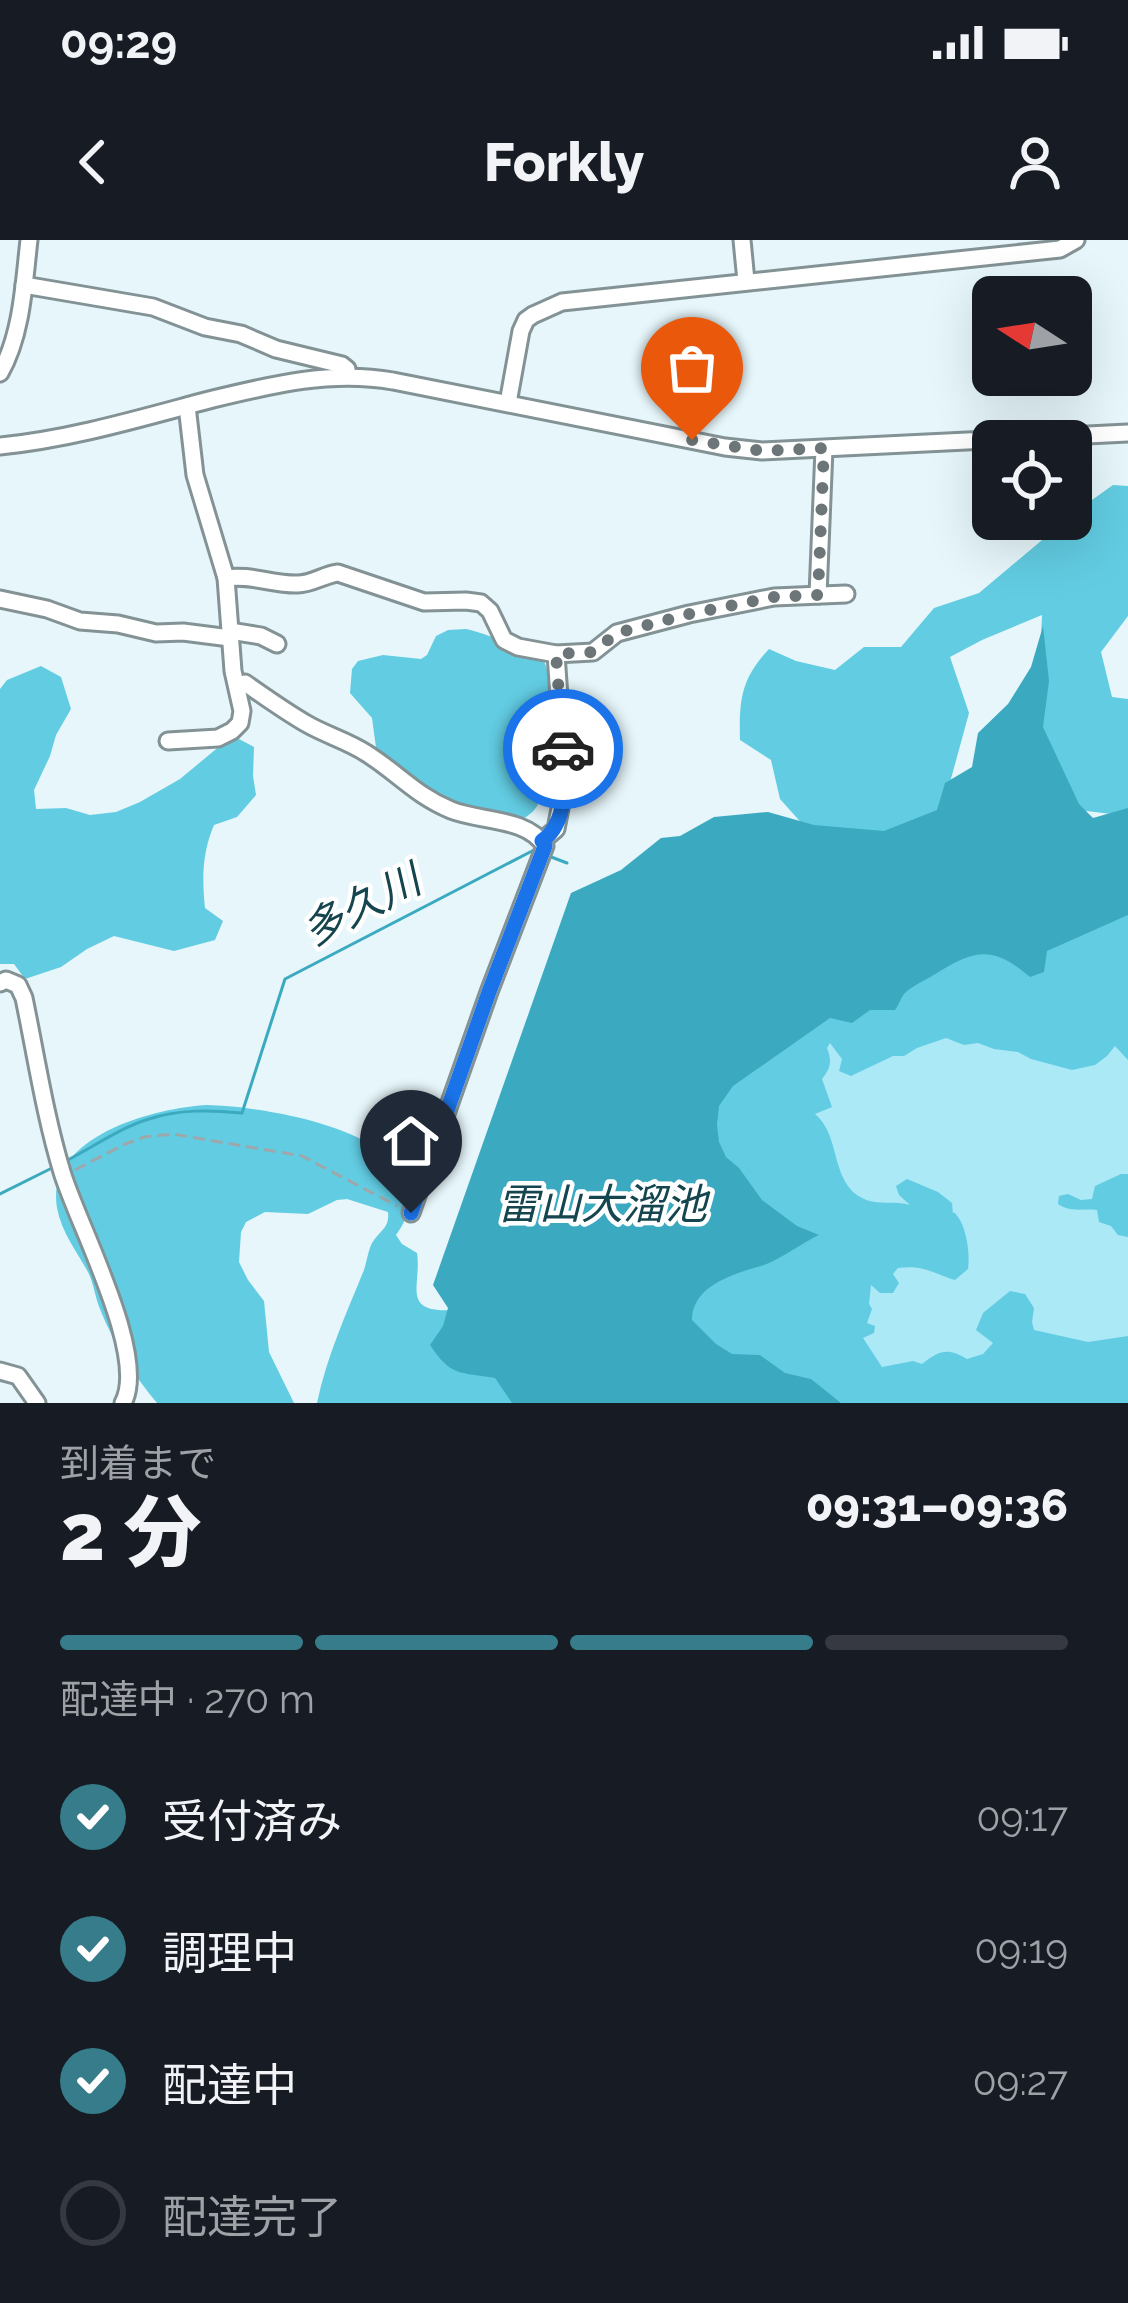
<!DOCTYPE html>
<html lang="ja">
<head>
<meta charset="utf-8">
<style>
  :root { --surface:#171b24; --page:#242831; --text:#f1f3f6; --muted:#9ea1a6; --line:#363941; --accent:#377c8a }
  body { margin:0; font-family:Raleway,"Noto Sans JP",sans-serif; background:var(--page); color:var(--text); height:100vh; display:flex; flex-direction:column; font-size:45px; white-space:nowrap }
  * { box-sizing:border-box; margin:0 }
  p { font-size:39px; color:var(--muted) }
  .icon { flex:none; width:66px; height:66px; fill:none; stroke:currentColor; stroke-width:2; stroke-linecap:round; stroke-linejoin:round }
  .map { position:relative; height:1163px; overflow:hidden }
  .sheet { display:flex; flex-direction:column; background:var(--surface); flex:1 }
  .sheet>* { flex:none }
  .needle { width:78px; rotate:282deg }
  .buttons { position:absolute; left:972px; top:36px; display:grid; gap:24px }
  .buttons a { display:grid; place-items:center; width:120px; height:120px; border-radius:18px; background:var(--surface); box-shadow:0 12px 48px #0002; font-size:60px }
  .pin { position:absolute; display:grid; place-items:center; width:102px; height:102px; color:#fff; margin:-123px -51px; border-radius:50% 50% 50% 0; rotate:-45deg; box-shadow:0 0 12px #0007 }
  .pin .icon { rotate:45deg }
  .courier { position:absolute; display:grid; place-items:center; width:120px; height:120px; margin:-60px; border:9px solid #1a73e8; border-radius:50%; background:#fff; color:#222; box-shadow:0 3px 15px #0007 }
  .head em { font-style:normal; font-weight:800 }
  .head div { display:flex; flex-direction:column-reverse }
  .head { display:flex; align-items:center; justify-content:space-between; height:204px; padding:0 60px }
  h1 { font-size:78px; font-weight:800; line-height:90px }
  .bar { display:grid; grid-template-columns:repeat(4,1fr); gap:18px 12px; align-content:center; height:144px; padding:0 60px }
  .bar i { height:15px; border-radius:9px; background:var(--line) }
  .bar .on { background:var(--accent) }
  .bar p { grid-column:span 4 }
  ol { padding:0 60px; list-style:none }
  li { display:flex; align-items:center; gap:36px; height:132px }
  li p { margin-inline-start:auto }
  li .icon { padding:12px; border-radius:50%; background:var(--accent); color:#fff; stroke-width:4 }
  li:last-child { color:var(--muted) }
  li i { width:66px; height:66px; border:6px solid var(--line); border-radius:50% }
  .status { display:flex; justify-content:space-between; align-items:center; height:84px; padding:0 60px; background:var(--surface); direction:ltr }
  .status svg { height:33px; fill:currentColor }
  header { display:flex; justify-content:space-between; align-items:center; height:156px; padding:0 60px; background:var(--surface); font-size:54px; font-weight:800 }
  .map>svg:first-child { display:block }
  .green { fill:#ace9f7 }
  .forest { fill:#62cce2 }
  .water { fill:#3baac0 }
  .lines { fill:none; stroke-linecap:round; stroke-linejoin:round }
  .stream { stroke:#3baac0; stroke-width:3 }
  .minor-casing { stroke:#839295; stroke-width:21 }
  .path { stroke:#9ca8ab; stroke-width:3; stroke-dasharray:12 6; stroke-linecap:butt }
  .minor { stroke:#fff; stroke-width:15 }
  .done { stroke:#6c7577; stroke-width:12; stroke-dasharray:0 21.6 }
  .route { stroke:#1a73e8; stroke-width:15 }
  .labels { text-anchor:middle; stroke-width:9; stroke-linejoin:round; paint-order:stroke }
  .water-label { font-size:42px; font-style:italic; fill:#15454e; stroke:#fff }
</style>
</head>
<body>
<div class="status"><b>09:29</b><svg viewBox="0 0 49 12"><path d="M0 12V9h3v3zM5 12V6h3v6zM10 12V3h3v9zM15 12V0h3v12zM26 1h20v11H26zM47 4h2v5h-2z"/></svg></div>
<header><svg class="icon" aria-label="back" viewBox="0 0 24 24"><path d="M15 5l-7 7 7 7"/></svg>Forkly<svg class="icon" aria-label="person" viewBox="0 0 24 24"><circle cx="12" cy="8" r="4"/><path d="M4 21q1-7 8-7t8 7"/></svg></header>
<div class="map">
<svg width="1128" height="1163" viewBox="0 0 1128 1163">
  <rect width="100%" height="100%" fill="#e6f6fa"/>
  <path class="green" d="M1128,695v468h-243l-143,-249 77,-116z"/>
  <g class="forest">
    <path d="M1113,245l15,1v130l-27,36 11,45 16,2v117l-50,-6 -41,-84 5,-111 -60,25 -32,17 19,56 -29,106 -47,20 -79,-2 -34,-38 -9,-39 -31,-20c-1,-40 1,-61 29,-91l27,12 39,9 29,-23h37l33,-39 45,-15 88,-74h4v-4z"/>
    <path d="M466,389c15,3 68,22 78,33 11,13 4,120 -4,138 -4,10 -10,15 -19,20l-74,-7 -70,-58 -5,-37 -22,-25 2,-24 6,-8 25,-6 38,4 6,-4 9,-19 12,-6z"/>
    <path d="M41,426l20,11 10,32 -15,26 -6,21 -16,34 2,19 30,-1 24,7 26,-3 24,-10 40,-23 41,-34 18,-6 15,8 -1,29 3,19 -19,22 -23,8c-12,28 -12,54 -9,83l18,13 -8,19 -41,11 -60,-15 -27,13 -26,18 -36,12 -11,-15h-14v-275l7,-9z"/>
    <path d="M1128,668v152l-13,-14 -8,10 -12,9 -23,5 -41,-11 -13,-7 -24,-3 -16,-6 -14,2 -18,-7 -29,10 -13,8h-11l-42,20 -12,-5 3,-12 -12,-16 -3,5c5,13 4,20 -5,31l10,28 -17,7c26,21 15,68 47,84 15,8 32,2 48,7l-11,-10 -3,-9 11,-7 31,13 14,11c2,19 -2,1 8,17 7,13 10,34 8,49l-13,11c-23,-7 -31,-15 -57,-12l-5,6 6,9 -6,10h-13l-9,-8 -2,19 3,5 -5,14 8,3 -1,7 -11,5 19,29 31,-6 9,3c17,-13 25,-17 45,-5l16,-5 10,-11 -17,-13 7,-17 27,-22 15,3 9,14 -2,14 2,8 54,12 40,-6v67h-307l-119,-60 -20,-32 25,-165 12,-56 83,-65 158,-76 80,-4z"/>
    <path d="M207,865c51,1 195,22 201,87 2,16 -2,30 -12,43l6,9 15,9c5,31 -17,60 35,57l78,93h-213c10,-47 29,-89 47,-133 3,-9 4,-19 8,-27 8,-13 18,-15 16,-31l-41,-13 -10,1 -29,14 -43,-2 -19,10 -5,10 -2,30 9,18 16,21 5,51 25,51h-137c-23,-27 -44,-61 -57,-94 -5,-12 -6,-24 -11,-35 -12,-23 -27,-40 -32,-66 -12,-71 96,-100 150,-103z"/>
    <path d="M1121,934h7v63l-10,-2 -7,-9 -12,-4 -2,-12c-15,-2 -25,3 -39,-6l1,-8 9,-2 13,6 11,-1 3,-13z"/>
  </g>
  <path class="water" d="M1043,386l6,55 -6,46 36,77 14,14 35,-10v107l-81,36 -3,21 -14,5c-37,-31 -54,-28 -93,-4 -9,6 -26,13 -33,21 -4,5 -5,11 -9,16h-25l-18,13 -22,-5 -97,68 -14,20 -2,19 2,17 7,15 13,11 23,32 35,26 22,9c-17,8 -41,26 -58,31 -28,8 -69,20 -69,54l24,24 16,10 28,1 25,18 26,6 30,24h-329l-17,-25c-35,-6 -44,-1 -65,-33l13,-19 5,-18 -15,-23 138,-392 50,-23 40,-32 19,-2 34,-19 54,-5 46,13 70,6 53,-21 8,-27 27,-16 6,-34 30,-29 23,-37z"/>
  <g class="lines">
    <g class="stream">
      <path d="M546,615l21,8"/>
      <path d="M64,922c28,-14 55,-34 85,-43 31,-10 61,-9 93,-6l43,-134 249,-129 3,1"/>
      <path d="M0,954l56,-28"/>
    </g>
    <defs>
      <g id="minor">
        <path d="M742,0l4,41"/>
        <path d="M24,45l129,22 52,20 36,7 35,15 66,16 5,4v7"/>
        <path d="M0,133c22,-38 24,-90 29,-133"/>
        <path d="M508,163l13,-72 5,-11 7,-5 29,-13 498,-53 16,-9"/>
        <path d="M0,206c71,-7 141,-28 209,-46 62,-15 121,-30 184,-19l332,66 37,4 366,-18"/>
        <path d="M226,338c24,-4 48,7 72,6 14,0 25,-9 40,-11l86,29 42,-1 15,2 9,8 14,29 14,7 38,7 37,-2 24,-19 72,-19 85,-17 72,-3"/>
        <path d="M818,355l6,-146"/>
        <path d="M0,359l47,10 33,12 38,3 38,9 27,-1 47,6"/>
        <path d="M230,391l31,5 16,8"/>
        <path d="M238,445l7,-2c20,14 41,29 62,41 19,11 41,17 59,29 32,20 49,42 85,57 30,12 75,7 94,36l-56,146 -78,221"/>
        <path d="M168,501l50,-3 14,-7 8,-8 2,-12 -9,-40 -7,-93 -31,-103 -8,-69"/>
        <path d="M542,601l14,-12 9,-46 -9,-129"/>
        <path d="M0,743l6,-3 12,5 6,13c12,58 21,118 38,174 15,51 87,184 61,231"/>
        <path d="M0,1131l18,5 19,27"/>
      </g>
    </defs>
    <use href="#minor" class="minor-casing"/>
    <path class="path" d="M75,930l48,-25 21,-8 29,-3 129,22 95,50"/>
    <use href="#minor" class="minor"/>
  </g>
  <g class="lines">
    <path class="done" d="M563,509l-7,-95 37,-2 24,-19 72,-19 85,-17 44,-2 6,-147 -62,3 -70,-11"/>
    <path class="route" d="M411,973l78,-221 56,-146 -3,-5c27,-19 23,-63 21,-92"/>
  </g>
  <g class="labels">
    <g class="water-label">
      <text transform="translate(361 665) rotate(-27)" y="15">多久川</text>
      <text x="602" y="979">雷山大溜池</text>
    </g>
  </g>
</svg>
<div class="buttons">
<a><svg class="needle" viewBox="-14 -14 28 28"><path d="M0-13l5 13h-10z" fill="#e53935"/><path d="M0 13l5-13h-10z" fill="#9ea1a6"/></svg></a>
<a><svg class="icon" aria-label="locate" viewBox="0 0 24 24"><circle cx="12" cy="12" r="6"/><path d="M12 2v4M12 18v4M2 12h4M18 12h4"/></svg></a>
</div>
<div class="pin" style="left:692px;top:200px;background:#ea580c"><svg class="icon" aria-label="bag" viewBox="0 0 24 24"><path d="M5 8h14l-1 12H6zM9 8a3 3 0 0 1 6 0"/></svg></div>
<div class="pin" style="left:411px;top:973px;background:#1f2937"><svg class="icon" aria-label="home" viewBox="0 0 24 24"><path d="M3 11l9-7 9 7M6 9v11h12V9"/></svg></div>
<div class="courier" style="left:563px;top:509px"><svg class="icon" aria-label="car" viewBox="0 0 24 24"><path d="M5 17H2v-5l4-1 3-4h7l3 4 3 1v5h-3M9 17h6M6 11h13"/><circle cx="7" cy="17" r="2"/><circle cx="17" cy="17" r="2"/></svg></div>
</div>
<section class="sheet">
<div class="head"><div><h1>2 分</h1><p>到着まで</p></div><em>09:31–09:36</em></div>
<div class="bar"><i class="on"></i><i class="on"></i><i class="on"></i><i></i><p>配達中 · 270 m</p></div>
<ol>
<li><svg class="icon" aria-label="check" viewBox="0 0 24 24"><path d="M5 12l5 5 9-10"/></svg>受付済み<p>09:17</p></li>
<li><svg class="icon" aria-label="check" viewBox="0 0 24 24"><path d="M5 12l5 5 9-10"/></svg>調理中<p>09:19</p></li>
<li><svg class="icon" aria-label="check" viewBox="0 0 24 24"><path d="M5 12l5 5 9-10"/></svg>配達中<p>09:27</p></li>
<li><i></i>配達完了</li>
</ol>
</section>
</body>
</html>
